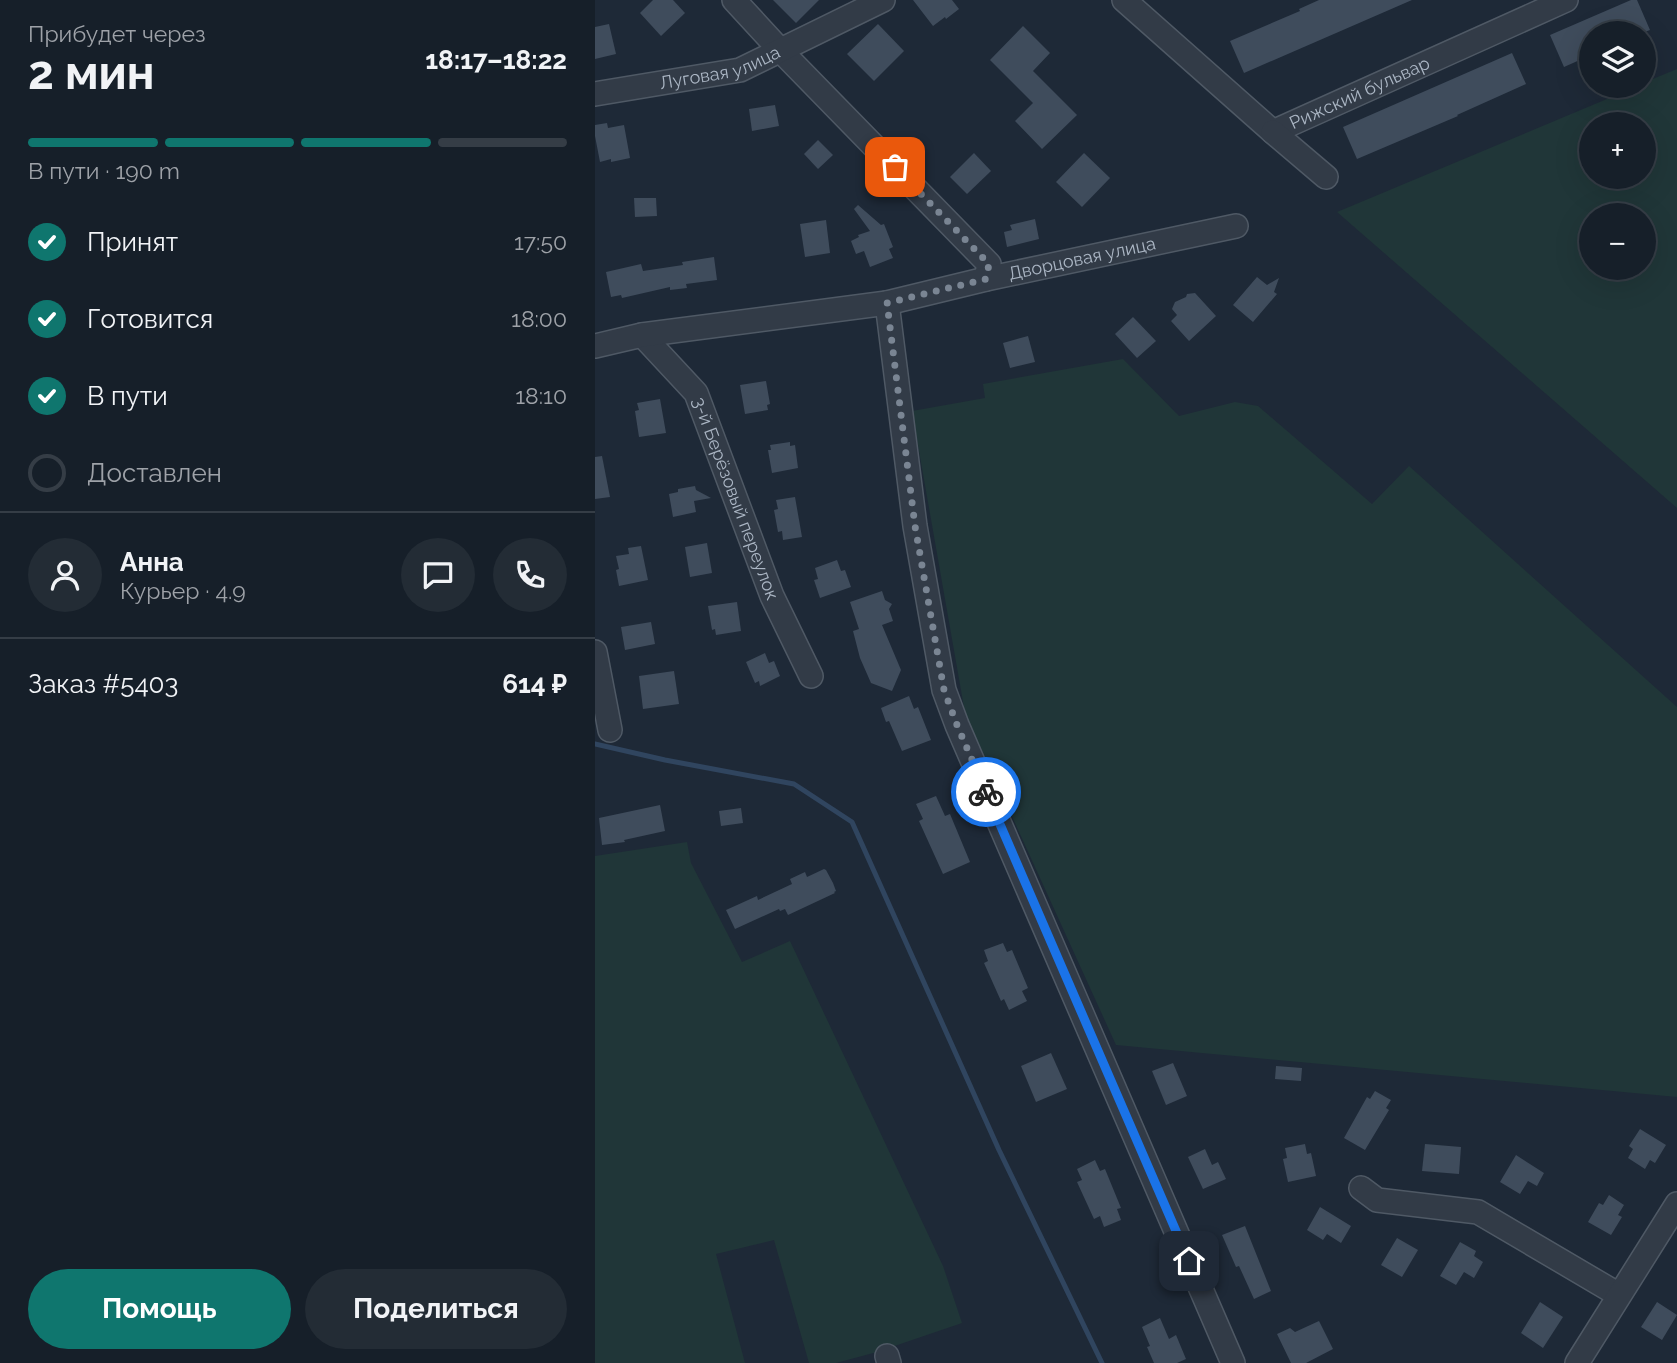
<!DOCTYPE html>
<html lang="ru">
<head>
<meta charset="utf-8">
<style>
  :root { --surface:#161f29; --page:#232c35; --text:#f1f3f6; --muted:#9ea2a8; --line:#353d46; --accent:#0f766e }
  body { margin:0; font-family:Raleway,sans-serif; background:var(--page); color:var(--text); height:100vh; display:flex; flex-direction:column; font-size:26px; white-space:nowrap }
  * { box-sizing:border-box; margin:0 }
  p { font-size:23px; color:var(--muted) }
  .icon { flex:none; width:38px; height:38px; fill:none; stroke:currentColor; stroke-width:2; stroke-linecap:round; stroke-linejoin:round }
  .map { position:relative; flex:1; overflow:hidden }
  .panel { display:flex; flex-direction:column; background:var(--surface); width:595px }
  .panel>* { flex:none }
  .tools { position:absolute; left:984px; top:21px; display:grid; gap:14px }
  .tools a { display:grid; place-items:center; width:77px; height:77px; border-radius:50%; background:var(--surface); box-shadow:0 7px 28px #0002,0 0 0 2px var(--line); font-size:35px }
  .pin { position:absolute; display:grid; place-items:center; width:60px; height:60px; color:#fff; margin:-30px; border-radius:14px; box-shadow:0 4px 10px #0006 }
  .courier { position:absolute; display:grid; place-items:center; width:70px; height:70px; margin:-35px; border:5px solid #1a73e8; border-radius:50%; background:#fff; color:#222; box-shadow:0 2px 9px #0007 }
  .headline em { font-style:normal; font-weight:700 }
  .headline div { display:flex; flex-direction:column-reverse }
  .headline { display:flex; align-items:center; justify-content:space-between; height:119px; padding:0 28px }
  h1 { font-size:46px; font-weight:700; line-height:52px }
  .bar { display:grid; grid-template-columns:repeat(4,1fr); gap:10px 7px; align-content:center; height:84px; padding:0 28px }
  .bar i { height:9px; border-radius:5px; background:var(--line) }
  .bar .selected { background:var(--accent) }
  .bar p { grid-column:span 4 }
  .line { display:flex; align-items:center; gap:18px; padding:0 28px; border-top:2px solid var(--line) }
  .line div { flex:1 }
  .round { display:grid; place-items:center; flex:none; width:74px; height:74px; border-radius:37px; background:var(--page) }
  ol { padding:0 28px; list-style:none }
  li { display:flex; align-items:center; gap:21px; height:77px }
  li p { margin-inline-start:auto }
  li .icon { padding:7px; border-radius:50%; background:var(--accent); color:#fff; stroke-width:4 }
  li:last-child { color:var(--muted) }
  li i { width:38px; height:38px; border:4px solid var(--line); border-radius:50% }
  .cta { display:flex; gap:14px; margin-top:auto; padding:14px 28px }
  .cta a { flex:1; height:80px; border-radius:42px; background:var(--accent); color:#fff; font-size:28px; font-weight:700; line-height:80px; text-align:center }
  .cta a+a { background:var(--page); color:var(--text) }
  main { display:flex; flex:1; min-height:0 }
  .map>svg:first-child { display:block }
  .green { fill:#203638; fill-rule:evenodd }
  .lines { fill:none; stroke-linecap:round; stroke-linejoin:round }
  .stream { stroke:#30455f; stroke-width:5 }
  .building { fill:#3f4c5c }
  .minor-casing { stroke:#4f5965; stroke-width:26 }
  .minor { stroke:#323b47; stroke-width:23 }
  .done { stroke:#7a8593; stroke-width:7; stroke-dasharray:0 12.6 }
  .route { stroke:#1a73e8; stroke-width:9 }
  .labels { text-anchor:middle; stroke-width:5; stroke-linejoin:round; paint-order:stroke }
  .street-label { font-size:18px; fill:#abb6c4; stroke:#17202b }
</style>
</head>
<body>
<main>
<section class="panel">
<div class="headline"><div><h1>2 мин</h1><p>Прибудет через</p></div><em>18:17–18:22</em></div>
<div class="bar"><i class="selected"></i><i class="selected"></i><i class="selected"></i><i></i><p>В пути · 190 m</p></div>
<ol>
<li><svg class="icon" aria-label="check" viewBox="0 0 24 24"><path d="M5 12l5 5 9-10"/></svg>Принят<p>17:50</p></li>
<li><svg class="icon" aria-label="check" viewBox="0 0 24 24"><path d="M5 12l5 5 9-10"/></svg>Готовится<p>18:00</p></li>
<li><svg class="icon" aria-label="check" viewBox="0 0 24 24"><path d="M5 12l5 5 9-10"/></svg>В пути<p>18:10</p></li>
<li><i></i>Доставлен</li>
</ol>
<div class="line" style="height:126px"><a class="round"><svg class="icon" aria-label="person" viewBox="0 0 24 24"><circle cx="12" cy="8" r="4"/><path d="M4 21q1-7 8-7t8 7"/></svg></a><div><b>Анна</b><p>Курьер · 4.9</p></div><a class="round"><svg class="icon" aria-label="chat" viewBox="0 0 24 24"><path d="M4 5h16v11H9l-5 4z"/></svg></a><a class="round"><svg class="icon" aria-label="phone" viewBox="0 0 24 24"><path d="M5 4h4l2 5-3 2q2 4 5 5l2-3 5 2v4C11 20 4 13 5 4z"/></svg></a></div>
<div class="line" style="height:91px"><div>Заказ #5403</div><b>614 ₽</b></div>
<div class="cta"><a>Помощь</a><a>Поделиться</a></div>
</section>
<div class="map">
<svg width="1082" height="1363" viewBox="0 0 1082 1363">
  <rect width="100%" height="100%" fill="#1e2937"/>
  <g class="green">
    <path d="M1082,69v439l-340,-296 301,-126h5v-3zM996,124h52v53h-52zM996,215h52v53h-52z"/>
    <path d="M528,359l56,57 56,-14 23,4 114,98 37,-38 268,241v390l-561,-52 -151,-332 -53,-302 73,-13 -2,-14z"/>
    <path d="M92,842l4,21 51,99 48,-21 153,325 19,57 -85,29 -41,11h-27l-35,-123 -58,14 29,109h-150v-507z"/>
  </g>
  <g class="lines">
    <path class="stream" d="M0,744l70,16 129,24 58,38 147,328 103,213"/>
  </g>
  <g class="building">
    <path d="M58,0h20l12,13 -24,23 -21,-23z"/>
    <path d="M178,0h46l-23,23z"/>
    <path d="M318,0h39l7,9 -13,10 -1,-2 -12,9z"/>
    <path d="M724,0h93l-168,73 -14,-32 70,-30 -1,-2z"/>
    <path d="M1036,0h6l13,30 -8,3h-51v22l-27,12 -14,-32z"/>
    <path d="M14,24l7,30 -21,5v-32z"/>
    <path d="M283,24l26,27 -30,30 -27,-27z"/>
    <path d="M428,26l27,27 -17,18 44,44 -35,34 -27,-28 18,-18 -43,-43z"/>
    <path d="M917,53l14,31 -69,31 1,1 -101,43 -14,-32z"/>
    <path d="M180,105l4,21 -27,5 -3,-22z"/>
    <path d="M12,123l1,5 16,-3 6,33 -19,4v-3l-11,3 -5,-26v-11z"/>
    <path d="M223,140l15,15 -15,14 -14,-15z"/>
    <path d="M379,153l17,18 -24,23 -17,-17z"/>
    <path d="M489,153l26,25 -28,29 -26,-25z"/>
    <path d="M39,198h22l1,18 -22,1z"/>
    <path d="M263,205l23,20 3,-1 9,23 -4,2 4,9 -23,9 -6,-16 -8,3 -5,-13 8,-4 -1,-2 12,-4 -16,-22z"/>
    <path d="M440,219l4,20 -32,8 -3,-15 8,-2 -2,-5z"/>
    <path d="M231,220l4,33 -25,4 -5,-33z"/>
    <path d="M119,257l3,23 -31,4 1,4 -17,2v-3l-48,11 -1,-3 -10,2 -5,-25 35,-8 2,7 40,-6 -1,-3z"/>
    <path d="M662,277l10,8 12,-7 -5,14 3,2 -24,28 -20,-17z"/>
    <path d="M600,293l21,23 -27,25 -18,-20 6,-6 -5,-6 3,-7 11,-5 1,-3z"/>
    <path d="M538,317l23,24 -19,17 -22,-24z"/>
    <path d="M433,336l7,26 -25,6 -7,-25z"/>
    <path d="M171,381l4,23 -3,1 1,5 -23,4 -5,-29z"/>
    <path d="M65,399l6,34 -27,4 -4,-26 4,-1 -2,-7z"/>
    <path d="M195,442v4l5,-1 3,23 -26,5 -4,-23h3l-1,-5z"/>
    <path d="M7,456l8,41 -15,2v-42z"/>
    <path d="M100,486l1,4 15,8 -17,3 2,11 -23,5 -4,-23 9,-2v-3z"/>
    <path d="M200,497l7,40 -19,3 -1,-9 -4,1 -4,-22 4,-1 -2,-9z"/>
    <path d="M112,543l5,30 -22,4 -5,-30z"/>
    <path d="M46,546l7,34 -29,6 -3,-16 3,-1 -3,-13 13,-2 -1,-6z"/>
    <path d="M242,560l4,11 4,-1 6,17 -31,11 -6,-18 4,-1 -3,-11z"/>
    <path d="M287,591l3,9 7,4 -3,5 4,12 -11,4 19,45 -9,21 -21,-8 -11,-25 -7,-27 6,-2 -9,-27z"/>
    <path d="M142,602l4,29 -25,4 -1,-6 -3,1 -4,-24z"/>
    <path d="M56,622l4,22 -30,6 -4,-23z"/>
    <path d="M170,653l4,10 5,-2 6,15 -20,10 -1,-5 -4,2 -9,-21z"/>
    <path d="M79,671l5,33 -36,5 -4,-33z"/>
    <path d="M314,696l5,13 4,-2 13,33 -29,11 -13,-30 -3,1 -5,-14z"/>
    <path d="M341,796l9,20 5,-2 20,48 -27,12 -24,-53 4,-2 -7,-15z"/>
    <path d="M65,805l5,26 -41,9 1,2 -23,3 -3,-27z"/>
    <path d="M146,808l2,15 -22,3 -2,-15z"/>
    <path d="M229,869l2,1 7,13 3,8 -2,1 1,1 -47,22 -3,-6 -5,2 -1,-2 -44,20 -9,-19 31,-14 1,4 34,-16 -2,-5 15,-7 2,5z"/>
    <path d="M408,943l4,9 5,-2 16,38 -6,3 5,10 -18,9 -5,-11 -3,2 -17,-38 4,-2 -4,-11z"/>
    <path d="M456,1053l16,36 -31,13 -15,-36z"/>
    <path d="M578,1063l14,33 -21,9 -14,-34z"/>
    <path d="M681,1066l26,2 -1,13 -26,-2z"/>
    <path d="M780,1091l16,9 -5,8 3,2 -24,40 -21,-12 23,-41 3,2z"/>
    <path d="M1045,1129l26,16 -11,18 -5,-3 -5,9 -17,-11 5,-9 -4,-3z"/>
    <path d="M710,1144l2,10 4,-1 5,23 -28,6 -5,-23 4,-1 -2,-10z"/>
    <path d="M830,1144l36,3 -2,27 -37,-3z"/>
    <path d="M610,1149l7,16 6,-3 8,17 -23,10 -15,-32z"/>
    <path d="M921,1155l28,18 -7,13 -9,-5 -8,13 -20,-12z"/>
    <path d="M500,1160l5,11 5,-2 16,39 -4,1 4,11 -17,7 -4,-11 -6,3 -17,-37 5,-2 -5,-11z"/>
    <path d="M1014,1195l15,10 -6,10 4,2 -11,18 -23,-13 11,-19 4,2z"/>
    <path d="M725,1207l31,19 -10,17 -14,-9 -4,6 -16,-10z"/>
    <path d="M650,1226l26,65 -17,8 -15,-33 -3,1 -14,-32z"/>
    <path d="M802,1238l21,12 -16,27 -21,-12z"/>
    <path d="M865,1242l16,9 -2,5 9,6 -9,16 -10,-6 -8,13 -16,-9z"/>
    <path d="M945,1302l23,15 -20,31 -22,-15z"/>
    <path d="M1062,1302l20,13 -15,25 -21,-13z"/>
    <path d="M565,1318l9,21 7,-4 10,24 -9,4h-23l-7,-16 3,-1 -8,-19z"/>
    <path d="M724,1321l14,28 -27,14h-15l-14,-29 13,-6 5,4z"/>
  </g>
  <g class="lines">
    <defs>
      <g id="minor">
        <path d="M139,0l47,51 208,213 -3,15"/>
        <path id="s1" d="M529,0l149,132 293,-132"/>
        <path id="s2" d="M0,94l145,-24 143,-70"/>
        <path d="M678,132l53,45"/>
        <path id="s3" d="M292,303l99,-24 250,-53"/>
        <path id="s4" d="M47,335l54,58 76,203 39,80"/>
        <path d="M0,346l47,-11 245,-32 28,223 29,164 13,35 276,638"/>
        <path d="M0,652l15,78"/>
        <path d="M766,1188l16,12 101,12 141,83"/>
        <path d="M292,1356l2,7"/>
        <path d="M982,1363l100,-159"/>
      </g>
    </defs>
    <use href="#minor" class="minor-casing"/>
    <use href="#minor" class="minor"/>
  </g>
  <g class="lines">
    <path class="done" d="M300,167l94,97 -3,15 -99,24 28,223 29,164 13,35 29,67"/>
    <path class="route" d="M391,792l203,469"/>
  </g>
  <g class="labels">
    <g class="street-label">
      <text dy="6" stroke="none"><textPath href="#s2" startOffset="128">Луговая улица</textPath></text>
      <text dy="6" stroke="none"><textPath href="#s1" startOffset="294">Рижский бульвар</textPath></text>
      <text dy="6" stroke="none"><textPath href="#s3" startOffset="200">Дворцовая улица</textPath></text>
      <text dy="6" stroke="none"><textPath href="#s4" startOffset="192">3-й Берёзовый переулок</textPath></text>
    </g>
  </g>
</svg>
<div class="tools">
<a><svg class="icon" aria-label="layers" viewBox="0 0 24 24"><path d="M12 4l9 5-9 5-9-5zM3 14l9 5 9-5"/></svg></a>
<a>+</a>
<a>−</a>
</div>
<div class="pin" style="left:300px;top:167px;background:#ea580c"><svg class="icon" aria-label="bag" viewBox="0 0 24 24"><path d="M5 8h14l-1 12H6zM9 8a3 3 0 0 1 6 0"/></svg></div>
<div class="pin" style="left:594px;top:1261px;background:#1f2937"><svg class="icon" aria-label="home" viewBox="0 0 24 24"><path d="M3 11l9-7 9 7M6 9v11h12V9"/></svg></div>
<div class="courier" style="left:391px;top:792px"><svg class="icon" aria-label="bike" viewBox="0 0 24 24"><circle cx="6" cy="16" r="4"/><circle cx="18" cy="16" r="4"/><path d="M6 16l4-8h5l3 8M10 8l3 8H6M13 5h3"/></svg></div>
</div>
</main>
</body>
</html>
